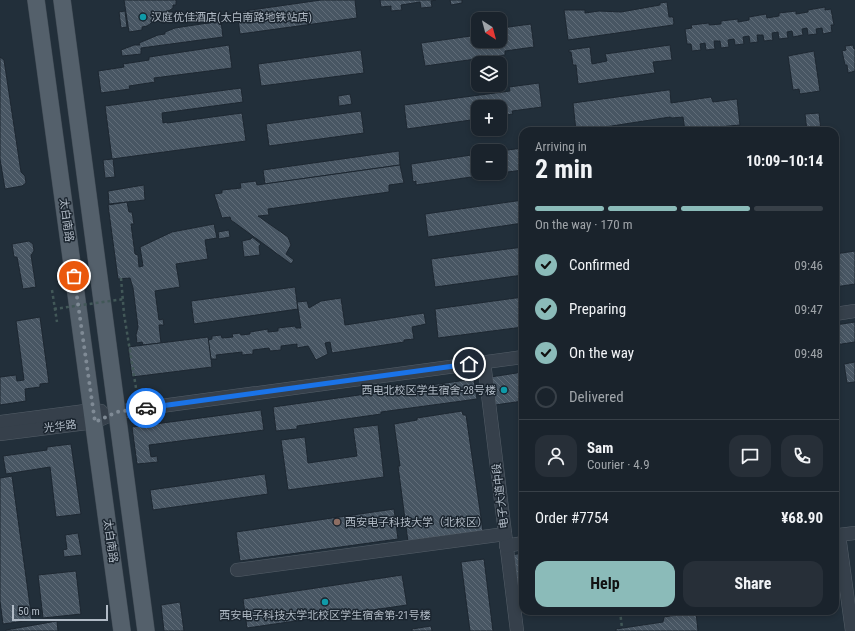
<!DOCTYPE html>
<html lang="en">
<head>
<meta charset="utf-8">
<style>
  :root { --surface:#1a232c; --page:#272f38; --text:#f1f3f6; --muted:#9fa4a9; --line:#384048; --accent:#8bbbb9 }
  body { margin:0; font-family:"Roboto Condensed","Noto Sans SC",sans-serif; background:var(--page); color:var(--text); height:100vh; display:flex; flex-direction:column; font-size:15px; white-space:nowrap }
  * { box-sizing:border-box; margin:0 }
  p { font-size:13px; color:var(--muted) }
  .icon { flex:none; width:22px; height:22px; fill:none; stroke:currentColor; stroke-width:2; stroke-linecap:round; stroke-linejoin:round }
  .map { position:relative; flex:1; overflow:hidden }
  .sheet { position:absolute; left:519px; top:127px; width:320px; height:488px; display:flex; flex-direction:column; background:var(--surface); border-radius:12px; box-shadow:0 2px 6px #0003,0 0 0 1px var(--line) }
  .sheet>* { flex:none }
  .needle { width:26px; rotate:144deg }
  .tools { position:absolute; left:471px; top:12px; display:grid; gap:8px }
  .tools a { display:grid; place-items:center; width:36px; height:36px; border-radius:8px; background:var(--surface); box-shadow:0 2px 6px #0003,0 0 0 1px var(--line); font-size:20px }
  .scale { position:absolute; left:12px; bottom:10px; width:96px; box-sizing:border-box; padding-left:4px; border:2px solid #b1bbc6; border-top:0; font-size:11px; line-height:14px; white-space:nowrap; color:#b1bbc6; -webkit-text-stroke:3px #1b252f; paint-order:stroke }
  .pin { position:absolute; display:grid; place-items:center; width:34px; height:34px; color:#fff; margin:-17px; border:2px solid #fff; border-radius:50%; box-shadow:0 1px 4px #0007 }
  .courier { position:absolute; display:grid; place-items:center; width:40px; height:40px; margin:-20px; border:3px solid #1a73e8; border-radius:50%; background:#fff; color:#222; box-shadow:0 1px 5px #0007 }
  .headline em { font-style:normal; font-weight:700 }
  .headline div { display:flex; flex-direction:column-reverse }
  .headline { display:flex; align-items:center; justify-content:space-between; height:68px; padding:0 16px }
  h1 { font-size:26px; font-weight:700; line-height:30px }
  .bar { display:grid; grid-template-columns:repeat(4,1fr); gap:6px 4px; align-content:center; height:48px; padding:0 16px }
  .bar i { height:5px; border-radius:3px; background:var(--line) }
  .bar .selected { background:var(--accent) }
  .bar p { grid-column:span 4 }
  .line { display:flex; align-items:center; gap:10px; padding:0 16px; border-top:1px solid var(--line) }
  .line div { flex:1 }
  .round { display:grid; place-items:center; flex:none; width:42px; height:42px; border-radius:12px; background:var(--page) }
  ol { padding:0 16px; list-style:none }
  li { display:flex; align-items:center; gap:12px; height:44px }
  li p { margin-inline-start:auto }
  li .icon { padding:4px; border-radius:50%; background:var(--accent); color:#111; stroke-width:4 }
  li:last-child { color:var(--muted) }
  li i { width:22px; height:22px; border:2px solid var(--line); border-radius:50% }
  .button { display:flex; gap:8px; margin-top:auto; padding:8px 16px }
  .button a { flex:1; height:46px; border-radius:12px; background:var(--accent); color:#111; font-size:16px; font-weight:700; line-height:46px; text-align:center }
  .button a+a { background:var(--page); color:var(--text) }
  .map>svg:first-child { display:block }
  .building { fill:url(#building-back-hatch); stroke:#1d2731 }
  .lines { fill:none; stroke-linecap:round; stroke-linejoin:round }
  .minor-casing { stroke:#545e68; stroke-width:14 }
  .major-casing { stroke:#424c56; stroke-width:18 }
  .path { stroke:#425858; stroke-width:2.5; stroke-dasharray:3 3; stroke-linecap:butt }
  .minor { stroke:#36404b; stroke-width:13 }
  .major { stroke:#54606b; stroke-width:17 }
  .path-bridge { stroke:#425858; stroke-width:2.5; stroke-dasharray:3 3; stroke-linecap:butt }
  .done { stroke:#7f8a95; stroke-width:4; stroke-dasharray:0 7.2 }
  .route { stroke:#1a73e8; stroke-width:5 }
  .culture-dot { fill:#0f9aa8; stroke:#1b252f; stroke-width:1.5 }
  .education-dot { fill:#8d6e63; stroke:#1b252f; stroke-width:1.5 }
  .labels { text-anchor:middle; stroke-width:3; stroke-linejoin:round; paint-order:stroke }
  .poi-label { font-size:11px; fill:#b1bbc6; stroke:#1b252f; text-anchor:start }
  .street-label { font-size:11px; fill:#b1bbc6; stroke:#1b252f }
</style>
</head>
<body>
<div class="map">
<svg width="855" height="631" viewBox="0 0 855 631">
  <defs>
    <pattern id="building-back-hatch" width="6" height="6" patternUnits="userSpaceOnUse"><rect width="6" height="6" fill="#485663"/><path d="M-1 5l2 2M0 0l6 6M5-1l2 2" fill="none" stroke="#606c78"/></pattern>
  </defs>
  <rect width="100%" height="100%" fill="#222f3a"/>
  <g class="building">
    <path d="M124,0h52v5h-3v3l-26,18 -5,1v3l-13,2z"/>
    <path d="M321,0h34l2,18 -117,16 -3,-22z"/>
    <path d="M380,0h56l-5,1 1,6 -11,1 -1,-6 -19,3 1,5 -11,1v-5l-10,1z"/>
    <path d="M450,0h12v3l-11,2z"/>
    <path d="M667,2l2,15h4l1,6 -1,2 -105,15 -4,-30h21v3l14,-2 22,1 39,-7v-2z"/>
    <path d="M825,7v3l6,-1 3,16h-3l1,7 -9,2 -1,-6 -6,1 1,5 -9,1 -1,-7 -5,1 1,6 -10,2 -1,-6 -5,1 1,6 -9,1 -1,-7 -6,1 1,7 -9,1 -1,-6h-6l1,7 -8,1 -1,-7 -6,1 1,7 -9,1 -1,-6 -6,1 1,7 -8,1 -1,-7h-6l1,8 -9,1 -1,-7 -5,1 1,6 -9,1 -1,-7h-4l-2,-15 7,-1 -1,-3 18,-2v2l12,-1v-3l17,-2v3l11,-2v-3l17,-3 1,4 12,-2v-3l17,-2v3l12,-2v-2z"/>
    <path d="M125,11l2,16 -6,1 -2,-16z"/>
    <path d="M221,21l2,16 -82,11v6l-19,2 -1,-6 13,-5h6l-1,-2 19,-8 7,-1v-2l10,-4z"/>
    <path d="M531,24l3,23 -29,4v4l-80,11 -4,-23 57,-8v6h22v-10h2l-1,-3z"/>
    <path d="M229,45l3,23 -78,10 1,4 -26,4 1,3 -29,4 -3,-22 26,-4 -1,-3 26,-4v-3z"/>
    <path d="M670,45l2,15 -19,2 2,11 -77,11 -2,-19h-3l-2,-13h-2v-2l21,-3 2,17 15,-3 -2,-7z"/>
    <path d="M853,45l1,4 1,-1v23l-7,2 -1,-8h-2l-3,-14 4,-1 -1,-4z"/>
    <path d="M361,50l3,23 -103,13 -3,-22z"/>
    <path d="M814,51l6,40 -20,3 -1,-5 -6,1 -5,-34z"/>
    <path d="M0,57l4,3 17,112 4,4 1,7 -4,3 -17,3 -5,-30z"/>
    <path d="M539,83l3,24 -30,4 1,3 -13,2v-9h-22v12l-71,10 -3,-24 106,-14 -1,-4z"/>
    <path d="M241,88l2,14 -81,11 1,10 4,-1v1l75,-10 4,28 -134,18 -7,-53z"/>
    <path d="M668,90h2l1,13 40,-6 2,5 24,-3 3,26 -22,2 1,4h-34l-2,-14 -11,1 -2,-1 -78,12v2h-16l-3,-28z"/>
    <path d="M350,94l2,10 -13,2 -1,-10z"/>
    <path d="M361,111l3,22 -95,13 -3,-22z"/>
    <path d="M819,113l2,18h-14l-2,-17z"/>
    <path d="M523,148v22l-23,3v-22z"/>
    <path d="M399,151l1,14 -135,19 -2,-14z"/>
    <path d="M478,154v19h21l-83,12v-4l-3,1 -2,-18z"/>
    <path d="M113,159l2,18 -10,1 -2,-18z"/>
    <path d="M400,165l4,18 -15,2v7l-121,17 1,6 -11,1 30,21 3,8 -5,9 8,6 -3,4 -60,-44 -1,-3 -8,1 -8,-24 8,-1v-3l19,-2 -1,-5 16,-2 1,4z"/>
    <path d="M144,185l1,15 -36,4 -1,-13z"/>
    <path d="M523,200v23l-95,14 -3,-23z"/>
    <path d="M127,202l2,10h3l2,12h-3l4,30 3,1 1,12 4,-1 -3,-19 32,-15 42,-8 3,14 -12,2 3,19 -32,5 4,23 -25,4 4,29 4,-1 1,6h-5l2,18 -18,2 -1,-3 -5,1 -1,-8 2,-8 -5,-39 -3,-10 -12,1 -10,-74z"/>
    <path d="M229,230l1,7 -11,2 -1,-7z"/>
    <path d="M252,237l9,7 -2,2 1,9 -16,2 -2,-16 9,-2z"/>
    <path d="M29,241l4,3 1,7 -3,4 5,32 -13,2 -6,-32h-3l-2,-13z"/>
    <path d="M523,247v28l-88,12 -4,-28z"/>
    <path d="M855,251v33l-20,3v-33z"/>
    <path d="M295,287l3,22 -104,15 -3,-23z"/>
    <path d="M523,297v30l-85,11 -3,-29z"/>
    <path d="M341,298l4,27 79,-12 2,11 -14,3 2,12 -10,1v2l-72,11 -2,-11 -5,1 3,11 -12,6 -8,-14 -11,2v-4l-16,2v4l-11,1 -1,-3 -16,2v4l-11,1v-3l-26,3 1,4h-6l-3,-19 4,-1v-3l9,-1 1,3 11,-1 -1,-3 8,-1 1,2 9,-1v-2l18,-3v3l10,-1v-3l17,-2 1,2h5l-4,-26 10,-1 2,7 12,-7z"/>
    <path d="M40,317l9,66 -9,1v3l-15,2 1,12 -26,4v-28l16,-2 1,6 7,-1 -8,-59z"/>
    <path d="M855,322v20l-20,3v-20z"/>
    <path d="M208,337l4,30 -80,10 -4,-30z"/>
    <path d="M855,362v20l-8,1 -3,-19z"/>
    <path d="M523,372v29l-35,5 -4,-28z"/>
    <path d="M474,379l3,20 -96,13v2l-84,12v3l-21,2 -3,-24z"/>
    <path d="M261,410l3,20 -115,15 2,12 6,-1 1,6 -21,2 -5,-37z"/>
    <path d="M462,411l1,4h3l17,116 -75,11 -10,-76h2l-6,-42 23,-4v-2z"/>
    <path d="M378,425l6,52 -96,13 -7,-50 24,-3 3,26 49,-7 -4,-28z"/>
    <path d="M71,444l10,70 -25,3 -6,-50 -44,7 -3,-18 44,-6v-3z"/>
    <path d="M265,474l3,20 -115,16 -3,-20z"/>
    <path d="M12,476l20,144 -29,4 -3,-23v-123z"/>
    <path d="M394,509l4,30 -158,22 -4,-29z"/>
    <path d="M78,533l4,22 -18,2 -1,-7 4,-1 -2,-14z"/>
    <path d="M523,553v54h-5l-7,-52z"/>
    <path d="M484,559l9,72h-23l-9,-69z"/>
    <path d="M76,571l5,43 -38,4 -5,-43z"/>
    <path d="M402,575l5,30 -160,23 -4,-29z"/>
    <path d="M180,602l4,29h-20l-3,-26z"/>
    <path d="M696,612l2,19h-82v-2l47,-7 1,-5z"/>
    <path d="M57,621l1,10h-52v-1z"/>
    <path d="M431,626l1,5h-20v-2z"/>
  </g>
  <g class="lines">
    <defs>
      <g id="minor">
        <path d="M835,314l20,-3"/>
        <path d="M484,362l33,269"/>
        <path d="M0,422l93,-12 8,1"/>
        <path d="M0,434l95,-12 22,-10 406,-55"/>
        <path d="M506,546l17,-3"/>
        <path d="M237,570l268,-36"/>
        <path d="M852,631l-13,-96 16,-2"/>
      </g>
      <g id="major">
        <path d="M36,0l86,631"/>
        <path d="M62,0l84,631"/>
      </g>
    </defs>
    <use href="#minor" class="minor-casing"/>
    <use href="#major" class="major-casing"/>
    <g class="path">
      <path d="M121,278l3,36 12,74"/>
      <path d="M52,290l5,32"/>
      <path d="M620,611l2,17"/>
    </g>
    <use href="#minor" class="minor"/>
    <use href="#major" class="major"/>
    <path class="path-bridge" d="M54,309l70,-10"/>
  </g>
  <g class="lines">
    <path class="done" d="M74,276l21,146 22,-10 29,-4"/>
    <path class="route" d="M146,408l323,-44"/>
  </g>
  <g class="culture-dot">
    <circle cx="143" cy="17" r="4"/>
    <circle cx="504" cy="390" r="4"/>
    <circle cx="325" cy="602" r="4"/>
  </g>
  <circle class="education-dot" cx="337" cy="522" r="4"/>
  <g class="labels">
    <g class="poi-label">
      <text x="151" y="21">汉庭优佳酒店(太白南路地铁站店)</text>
      <text x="496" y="394" text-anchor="end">西电北校区学生宿舍-28号楼</text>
      <text x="345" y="526">西安电子科技大学（北校区）</text>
      <text x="325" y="619" text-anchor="middle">西安电子科技大学北校区学生宿舍第-21号楼</text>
    </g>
    <g class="street-label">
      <text transform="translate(67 220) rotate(82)" y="4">太白南路</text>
      <text transform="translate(60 426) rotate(-7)" y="4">光华路</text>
      <text transform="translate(500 496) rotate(-97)" y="4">电子大道中段</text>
      <text transform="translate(111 541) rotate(82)" y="4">太白南路</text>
    </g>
  </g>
</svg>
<div class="tools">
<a><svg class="needle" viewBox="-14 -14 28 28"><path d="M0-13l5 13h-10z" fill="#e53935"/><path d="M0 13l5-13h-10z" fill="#9fa4a9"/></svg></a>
<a><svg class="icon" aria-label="layers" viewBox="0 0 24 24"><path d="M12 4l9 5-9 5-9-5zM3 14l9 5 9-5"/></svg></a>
<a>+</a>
<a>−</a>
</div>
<div class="scale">50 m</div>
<div class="pin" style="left:74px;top:276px;background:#ea580c"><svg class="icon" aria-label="bag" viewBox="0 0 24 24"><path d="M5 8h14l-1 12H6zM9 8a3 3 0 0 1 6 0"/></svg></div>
<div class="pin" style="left:469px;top:364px;background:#1f2937"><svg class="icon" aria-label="home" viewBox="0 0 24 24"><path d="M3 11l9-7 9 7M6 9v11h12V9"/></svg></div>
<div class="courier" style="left:146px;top:408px"><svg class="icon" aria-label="car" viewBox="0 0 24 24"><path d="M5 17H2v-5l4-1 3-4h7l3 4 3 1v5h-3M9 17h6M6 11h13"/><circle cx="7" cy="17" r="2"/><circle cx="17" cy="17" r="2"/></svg></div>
<section class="sheet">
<div class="headline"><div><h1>2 min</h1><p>Arriving in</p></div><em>10:09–10:14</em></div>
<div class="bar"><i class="selected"></i><i class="selected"></i><i class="selected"></i><i></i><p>On the way · 170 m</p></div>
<ol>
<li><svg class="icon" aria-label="check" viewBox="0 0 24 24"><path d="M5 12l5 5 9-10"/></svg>Confirmed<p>09:46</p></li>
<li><svg class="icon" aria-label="check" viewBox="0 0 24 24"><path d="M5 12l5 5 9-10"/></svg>Preparing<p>09:47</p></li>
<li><svg class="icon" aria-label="check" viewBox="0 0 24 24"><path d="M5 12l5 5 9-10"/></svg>On the way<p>09:48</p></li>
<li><i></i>Delivered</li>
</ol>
<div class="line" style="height:72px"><a class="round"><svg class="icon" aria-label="person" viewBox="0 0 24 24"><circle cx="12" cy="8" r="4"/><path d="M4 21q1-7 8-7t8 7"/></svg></a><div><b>Sam</b><p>Courier · 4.9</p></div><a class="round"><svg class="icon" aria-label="chat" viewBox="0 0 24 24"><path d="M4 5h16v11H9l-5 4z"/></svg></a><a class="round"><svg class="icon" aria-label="phone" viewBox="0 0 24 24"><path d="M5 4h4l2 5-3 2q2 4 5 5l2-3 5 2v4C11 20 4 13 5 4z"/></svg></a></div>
<div class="line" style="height:52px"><div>Order #7754</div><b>¥68.90</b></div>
<div class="button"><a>Help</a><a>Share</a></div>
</section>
</div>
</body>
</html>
